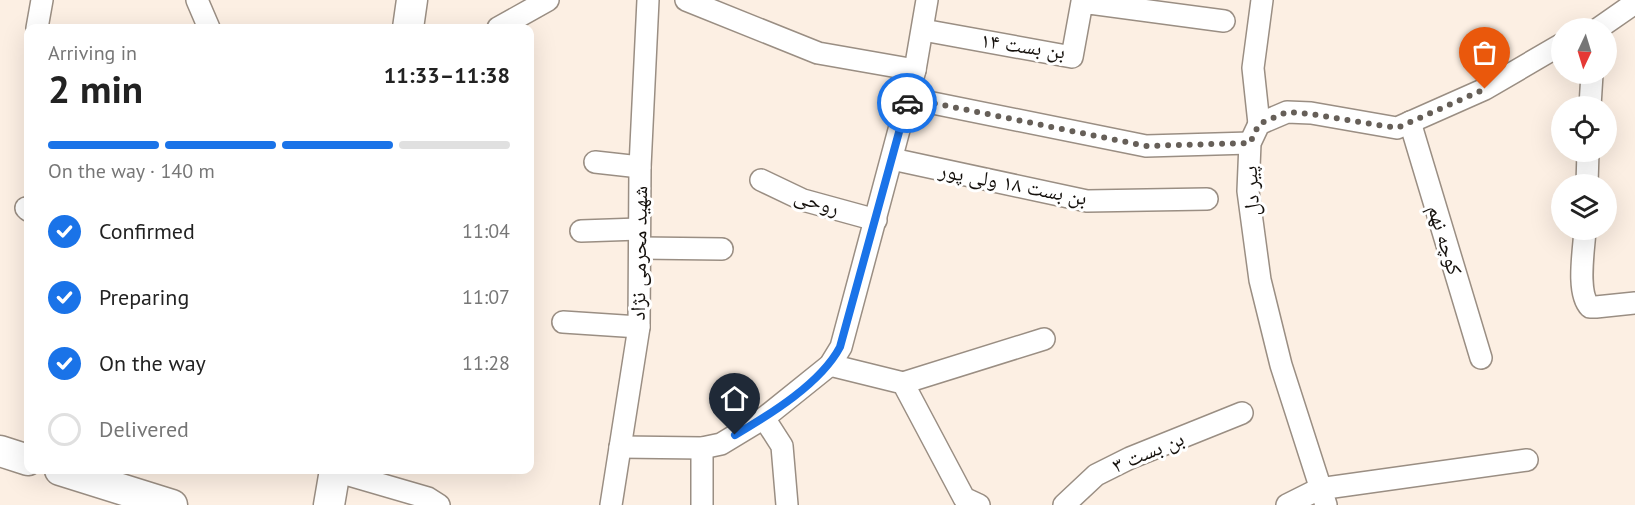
<!DOCTYPE html>
<html lang="en">
<head>
<meta charset="utf-8">
<style>
  :root { --surface:#fff; --page:#f6f6f6; --text:#222; --muted:#767676; --line:#e0e0e0; --accent:#1a73e8 }
  body { margin:0; font-family:"PT Sans","Noto Naskh Arabic",sans-serif; background:var(--page); color:var(--text); height:100vh; display:flex; flex-direction:column; font-size:22px; white-space:nowrap }
  * { box-sizing:border-box; margin:0 }
  p { font-size:20px; color:var(--muted) }
  .icon { flex:none; width:33px; height:33px; fill:none; stroke:currentColor; stroke-width:2; stroke-linecap:round; stroke-linejoin:round }
  .map { position:relative; flex:1; overflow:hidden }
  .details { position:absolute; left:24px; top:24px; width:510px; height:450px; display:flex; flex-direction:column; background:var(--surface); border-radius:12px; box-shadow:0 6px 24px #0002 }
  .details>* { flex:none }
  .needle { width:39px; rotate:184deg }
  .controls { position:absolute; left:1551px; top:18px; display:grid; gap:12px }
  .controls a { display:grid; place-items:center; width:66px; height:66px; border-radius:50%; background:var(--surface); box-shadow:0 6px 24px #0002; font-size:30px }
  .pin { position:absolute; display:grid; place-items:center; width:51px; height:51px; color:#fff; margin:-62px -26px; border-radius:50% 50% 50% 0; rotate:-45deg; box-shadow:0 0 6px #0007 }
  .pin .icon { rotate:45deg }
  .courier { position:absolute; display:grid; place-items:center; width:60px; height:60px; margin:-30px; border:4px solid #1a73e8; border-radius:50%; background:#fff; color:#222; box-shadow:0 2px 8px #0007 }
  .overview em { font-style:normal; font-weight:700 }
  .overview div { display:flex; flex-direction:column-reverse }
  .overview { display:flex; align-items:center; justify-content:space-between; height:102px; padding:0 24px }
  h1 { font-size:39px; font-weight:700; line-height:45px }
  .bar { display:grid; grid-template-columns:repeat(4,1fr); gap:9px 6px; align-content:center; height:72px; padding:0 24px }
  .bar i { height:8px; border-radius:4px; background:var(--line) }
  .bar .selected { background:var(--accent) }
  .bar p { grid-column:span 4 }
  ol { padding:0 24px; list-style:none }
  li { display:flex; align-items:center; gap:18px; height:66px }
  li p { margin-inline-start:auto }
  li .icon { padding:6px; border-radius:50%; background:var(--accent); color:#fff; stroke-width:4 }
  li:last-child { color:var(--muted) }
  li i { width:33px; height:33px; border:3px solid var(--line); border-radius:50% }
  .map>svg:first-child { display:block }
  .lines { fill:none; stroke-linecap:round; stroke-linejoin:round }
  .street-casing { stroke:#9a8e83; stroke-width:24 }
  .secondary-casing { stroke:#9a8e83; stroke-width:33 }
  .street { stroke:#fff; stroke-width:21 }
  .secondary { stroke:#fff; stroke-width:30 }
  .done { stroke:#665f58; stroke-width:6; stroke-dasharray:0 10.8 }
  .route { stroke:#1a73e8; stroke-width:8 }
  .labels { text-anchor:middle; stroke-width:6; stroke-linejoin:round; paint-order:stroke }
  .street-label { font-size:21px; fill:#15110d; stroke:#fff }
</style>
</head>
<body>
<div class="map">
<svg width="1635" height="505" viewBox="0 0 1635 505">
  <rect width="100%" height="100%" fill="#fcefe3"/>
  <g class="lines">
    <defs>
      <g id="street">
        <path d="M197,0l12,28"/>
        <path d="M686,0l132,53 97,17"/>
        <path d="M37,28l5,-28"/>
        <path d="M498,28l50,-28"/>
        <path d="M1599,28l36,-25"/>
        <path d="M923,30l149,27 10,-55 142,19"/>
        <path d="M908,98l238,48 104,-3"/>
        <path d="M1590,106l2,-32"/>
        <path d="M1410,122l71,236"/>
        <path d="M1259,124l-6,-56 9,-68"/>
        <path d="M892,159l195,42 120,-2"/>
        <path d="M595,162l45,5"/>
        <path d="M761,180l42,20 73,20"/>
        <path d="M1587,184l1,-32"/>
        <path d="M26,208l2,2"/>
        <path d="M1585,230c-1,19 -9,63 5,77h6l39,-4"/>
        <path d="M581,231l58,-2"/>
        <path d="M640,248l82,1"/>
        <path d="M563,322l76,5"/>
        <path d="M830,365l73,18 61,115 15,7"/>
        <path d="M903,383l141,-44"/>
        <path d="M764,418l18,28 5,59"/>
        <path d="M620,447l82,1 19,-4 43,-26 66,-53 11,-18 74,-277 12,-70"/>
        <path d="M702,448v57"/>
        <path d="M335,471l93,27 11,7"/>
        <path d="M611,505l28,-178 1,-160 8,-167"/>
        <path d="M1064,505l32,-30 34,-17 112,-45"/>
        <path d="M1287,505l32,-16 208,-29"/>
        <path d="M1326,505l-45,-140 -21,-85 -12,-89 2,-48 9,-19 28,-12 24,1 86,15 88,-39 77,-45"/>
      </g>
      <g id="secondary">
        <path d="M408,28l4,-28"/>
        <path d="M0,451l28,9"/>
        <path d="M60,470l112,35"/>
        <path d="M329,505l6,-35"/>
      </g>
    </defs>
    <use href="#street" class="street-casing"/>
    <use href="#secondary" class="secondary-casing"/>
    <use href="#street" class="street"/>
    <use href="#secondary" class="secondary"/>
  </g>
  <g class="lines">
    <path class="done" d="M907,103l1,-5 238,48 104,-3 9,-19 28,-12 24,2 86,14 88,-39"/>
    <path class="route" d="M735,435c36,-21 86,-52 105,-88l67,-244"/>
  </g>
  <g class="labels">
    <g class="street-label">
      <text transform="translate(1023 46) rotate(8)" y="7">بن بست ۱۴</text>
      <text transform="translate(1013 184) rotate(11)" y="7">بن بست ۱۸ ولی پور</text>
      <text transform="translate(1251 191) rotate(-93)" y="7">پیر دل</text>
      <text transform="translate(817 202) rotate(18)" y="7">روحی</text>
      <text transform="translate(1445 240) rotate(73)" y="7">کوچه نهم</text>
      <text transform="translate(639 253) rotate(-89)" y="7">شهید محرمی نژاد</text>
      <text transform="translate(1148 452) rotate(-23)" y="7">بن بست ۳</text>
    </g>
  </g>
</svg>
<div class="controls">
<a><svg class="needle" viewBox="-14 -14 28 28"><path d="M0-13l5 13h-10z" fill="#e53935"/><path d="M0 13l5-13h-10z" fill="#767676"/></svg></a>
<a><svg class="icon" aria-label="locate" viewBox="0 0 24 24"><circle cx="12" cy="12" r="6"/><path d="M12 2v4M12 18v4M2 12h4M18 12h4"/></svg></a>
<a><svg class="icon" aria-label="layers" viewBox="0 0 24 24"><path d="M12 4l9 5-9 5-9-5zM3 14l9 5 9-5"/></svg></a>
</div>
<div class="pin" style="left:1485px;top:89px;background:#ea580c"><svg class="icon" aria-label="bag" viewBox="0 0 24 24"><path d="M5 8h14l-1 12H6zM9 8a3 3 0 0 1 6 0"/></svg></div>
<div class="pin" style="left:735px;top:435px;background:#1f2937"><svg class="icon" aria-label="home" viewBox="0 0 24 24"><path d="M3 11l9-7 9 7M6 9v11h12V9"/></svg></div>
<div class="courier" style="left:907px;top:103px"><svg class="icon" aria-label="car" viewBox="0 0 24 24"><path d="M5 17H2v-5l4-1 3-4h7l3 4 3 1v5h-3M9 17h6M6 11h13"/><circle cx="7" cy="17" r="2"/><circle cx="17" cy="17" r="2"/></svg></div>
<section class="details">
<div class="overview"><div><h1>2 min</h1><p>Arriving in</p></div><em>11:33–11:38</em></div>
<div class="bar"><i class="selected"></i><i class="selected"></i><i class="selected"></i><i></i><p>On the way · 140 m</p></div>
<ol>
<li><svg class="icon" aria-label="check" viewBox="0 0 24 24"><path d="M5 12l5 5 9-10"/></svg>Confirmed<p>11:04</p></li>
<li><svg class="icon" aria-label="check" viewBox="0 0 24 24"><path d="M5 12l5 5 9-10"/></svg>Preparing<p>11:07</p></li>
<li><svg class="icon" aria-label="check" viewBox="0 0 24 24"><path d="M5 12l5 5 9-10"/></svg>On the way<p>11:28</p></li>
<li><i></i>Delivered</li>
</ol>
</section>
</div>
</body>
</html>
